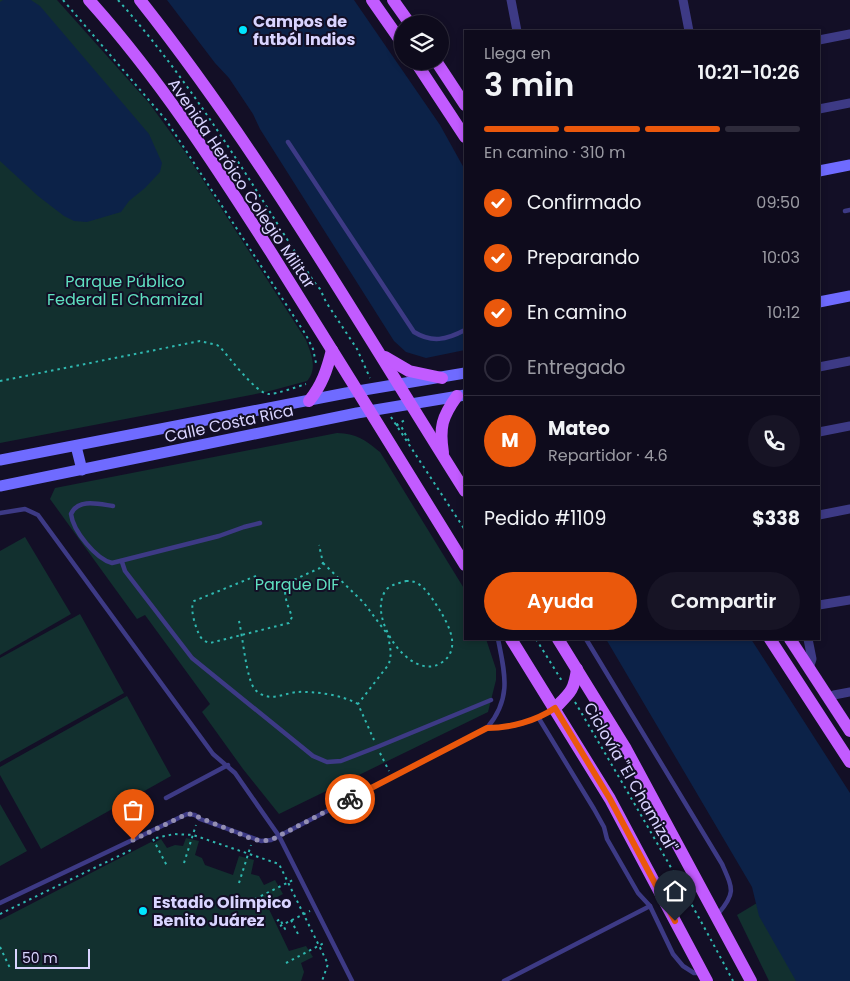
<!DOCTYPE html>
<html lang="es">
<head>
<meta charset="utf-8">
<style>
  :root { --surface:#0e0b1c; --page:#171425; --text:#f1f3f6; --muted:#9b9ba3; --line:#2e2b3b; --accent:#ea580c }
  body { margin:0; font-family:Poppins,sans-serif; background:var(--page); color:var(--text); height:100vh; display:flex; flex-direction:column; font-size:19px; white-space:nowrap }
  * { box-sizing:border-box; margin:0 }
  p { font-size:16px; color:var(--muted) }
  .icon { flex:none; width:28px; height:28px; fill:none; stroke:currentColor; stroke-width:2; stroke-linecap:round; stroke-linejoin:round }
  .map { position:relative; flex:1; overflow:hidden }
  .details { position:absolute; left:464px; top:30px; width:356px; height:610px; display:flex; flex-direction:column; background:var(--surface); border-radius:0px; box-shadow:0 2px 8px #0003,0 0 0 1px var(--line) }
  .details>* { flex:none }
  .tools { position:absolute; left:394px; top:15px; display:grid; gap:10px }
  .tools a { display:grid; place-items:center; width:55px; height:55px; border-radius:50%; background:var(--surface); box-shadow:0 2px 8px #0003,0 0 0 1px var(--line); font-size:25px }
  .scale { position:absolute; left:15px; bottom:12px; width:75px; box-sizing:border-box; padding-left:5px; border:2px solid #d9d4ff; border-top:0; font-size:14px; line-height:18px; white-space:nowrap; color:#d9d4ff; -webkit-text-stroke:4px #130f26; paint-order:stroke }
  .pin { position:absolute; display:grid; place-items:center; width:42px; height:42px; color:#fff; margin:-51px -21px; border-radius:50% 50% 50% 0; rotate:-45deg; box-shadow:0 0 5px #0007 }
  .pin .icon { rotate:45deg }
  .courier { position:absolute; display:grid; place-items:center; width:50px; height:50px; margin:-25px; border:4px solid #ea580c; border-radius:50%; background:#fff; color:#222; box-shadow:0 1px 6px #0007 }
  .summary em { font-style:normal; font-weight:600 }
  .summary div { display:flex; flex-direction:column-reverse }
  .summary { display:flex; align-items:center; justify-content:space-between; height:85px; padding:0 20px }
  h1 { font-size:32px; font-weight:600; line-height:38px }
  .bar { display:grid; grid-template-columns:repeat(4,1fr); gap:8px 5px; align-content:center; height:60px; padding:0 20px }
  .bar i { height:6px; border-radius:4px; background:var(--line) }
  .bar .on { background:var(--accent) }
  .bar p { grid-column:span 4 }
  .line { display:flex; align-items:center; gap:12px; padding:0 20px; border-top:1px solid var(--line) }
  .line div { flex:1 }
  .round { display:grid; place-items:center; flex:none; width:52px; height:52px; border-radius:26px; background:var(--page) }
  ol { padding:0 20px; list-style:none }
  li { display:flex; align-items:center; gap:15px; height:55px }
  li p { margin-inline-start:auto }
  li .icon { padding:5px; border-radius:50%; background:var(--accent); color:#fff; stroke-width:4 }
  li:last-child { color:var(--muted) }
  li i { width:28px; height:28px; border:2px solid var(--line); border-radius:50% }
  .primary-button { display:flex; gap:10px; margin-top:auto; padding:10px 20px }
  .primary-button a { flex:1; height:58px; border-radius:30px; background:var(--accent); color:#fff; font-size:20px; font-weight:600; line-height:58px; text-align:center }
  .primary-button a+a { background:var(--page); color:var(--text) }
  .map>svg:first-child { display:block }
  .green { fill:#12302f }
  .water { fill:#0c2248 }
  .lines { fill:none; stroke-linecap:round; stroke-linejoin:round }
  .path { stroke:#2fb8b0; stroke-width:2; stroke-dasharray:2.5 4; stroke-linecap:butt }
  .lane { stroke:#3d3a85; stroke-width:4.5 }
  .street { stroke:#3d3a85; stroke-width:9 }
  .secondary { stroke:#6f6bff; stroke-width:11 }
  .primary { stroke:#c25bff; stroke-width:12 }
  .done { stroke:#948fb3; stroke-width:5; stroke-dasharray:0 9 }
  .route { stroke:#ea580c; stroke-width:6 }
  .poi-dot { fill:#00e5ff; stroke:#130f26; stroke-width:2 }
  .labels { text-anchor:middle; stroke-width:4; stroke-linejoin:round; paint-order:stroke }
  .poi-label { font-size:16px; font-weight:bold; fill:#d9d4ff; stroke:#130f26; text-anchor:start }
  .street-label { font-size:16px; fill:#d9d4ff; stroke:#130f26 }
  .park-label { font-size:16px; fill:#5fe0c0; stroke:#130f26 }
</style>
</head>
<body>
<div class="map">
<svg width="850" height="981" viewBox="0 0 850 981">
  <rect width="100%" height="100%" fill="#130f26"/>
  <g class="green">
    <path d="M0,0h57l92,103 36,49 121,188c5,13 12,29 1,41l-41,11 -266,51z"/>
    <path d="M337,433c20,1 27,6 43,19l85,138v49h21l10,30v11l-8,32 -209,102 -36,-45 -41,-57 8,-8 -65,-89 -8,4 -87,-120 5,-11z"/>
    <path d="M25,537l46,77 -71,41v-104z"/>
    <path d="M80,614l44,79 -124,69v-104z"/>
    <path d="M127,696l44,80 -130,73 -41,-74v-8z"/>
    <path d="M0,804l27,47 -27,15z"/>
    <path d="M186,838l13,3 -4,14 7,3 3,7 28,10 6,-19 15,4 -3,14 8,2 5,9 11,-5 8,14 -17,9 23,48 17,-5 7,11 -12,6 3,9 -3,9h-301v-61l151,-78 3,1 7,-4 6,9 8,-3 8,1z"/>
    <path d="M850,847v134h-81l-32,-66z"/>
  </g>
  <g class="water">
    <path d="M3,0h28l9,6 109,128 13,29 -2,9 -15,16 -16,13 -8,11 -34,10 -13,-1 -10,-5 -26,-20 -38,-35v-159z"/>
    <path d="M167,0h187l86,125 25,45v180l-39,8 -20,-6 -12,-11 -134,-212 -7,-15 -24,-36 -14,-15z"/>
    <path d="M606,639h145l99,154v188h-54l-37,-65 -7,-29z"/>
  </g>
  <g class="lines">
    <g class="path">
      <path d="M63,0l103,120 140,215 7,14 3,14"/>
      <path d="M118,0c77,86 135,186 196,282l6,7 6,13 31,47 13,29"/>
      <path d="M0,381l200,-40 17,4 3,2c9,10 36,46 48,47 10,0 28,-7 38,-10"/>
      <path d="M391,417l74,113"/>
      <path d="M396,425l5,1 8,15"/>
      <path d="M396,425l9,-5"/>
      <path d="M323,563l41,40 24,32 3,18 -2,11 -31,40 16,36"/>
      <path d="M256,576l-62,25c-5,7 2,28 6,35 2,4 6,6 10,7l79,-20 3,-6c-3,-10 -12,-26 -3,-35l31,-14 3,-5 -4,-18"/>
      <path d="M406,581c4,0 7,0 11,2 10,6 16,17 22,26 10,16 23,41 2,54 -32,20 -78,-51 -53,-75 5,-4 12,-5 18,-7z"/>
      <path d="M239,621c4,18 6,44 12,61 2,6 6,11 12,13 11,5 23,-2 34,-3 17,-1 46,3 61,12"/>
      <path d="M536,639l26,42"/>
      <path d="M575,702c54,92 108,184 158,279"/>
      <path d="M380,753l9,18"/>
      <path d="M156,838l18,-4 19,1 86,29 49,100 -6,17"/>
      <path d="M153,839l14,27"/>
      <path d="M184,863l12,-38"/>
      <path d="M239,883l12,-38"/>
      <path d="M255,899l38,-19"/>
      <path d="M0,914l131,-64"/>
      <path d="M291,920l7,14"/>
      <path d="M277,921l3,-2 5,10 -3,2"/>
      <path d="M280,926l30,-15"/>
      <path d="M0,947l10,21"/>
      <path d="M286,963l38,-20"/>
    </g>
    <g class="lane">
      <path d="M288,142l126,190c18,11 32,8 51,-2"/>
      <path d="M845,211l5,-1"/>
      <path d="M113,506c-14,-2 -35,-8 -42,8 2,17 25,45 41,49l107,-27 25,-9 16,-4"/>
      <path d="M0,513l25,-4 13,6 175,239 22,19 44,63 208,-108c25,-30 18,-54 11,-89"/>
      <path d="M122,562l3,9 67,87 121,98 14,6 14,-1 36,-14 114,-47"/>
      <path d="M586,639l136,225c11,25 14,29 -4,50"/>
      <path d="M538,717l56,92 10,18 3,12 31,54 12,13 23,48 10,12 11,7h6"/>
      <path d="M487,728c22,0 47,-6 65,-18"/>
      <path d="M166,798l62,-33"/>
      <path d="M0,903l187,-89 8,1 5,4 61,22 10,-1 8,-4 73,145"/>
      <path d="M504,981l146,-75"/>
    </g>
    <g class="street">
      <path d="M511,0l6,31"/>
      <path d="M683,0l6,31"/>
      <path d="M819,40l31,-6"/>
      <path d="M819,109l31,-6"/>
      <path d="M819,367l31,-6"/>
      <path d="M819,432l31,-6"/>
      <path d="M819,515l31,-6"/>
      <path d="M819,605l31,-5"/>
      <path d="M808,639l4,20 -3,9"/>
      <path d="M828,698l6,-3 16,-3"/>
    </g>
    <g class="secondary">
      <path d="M819,171l31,-6"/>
      <path d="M819,302l31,-6"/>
      <path d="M76,446l6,24"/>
      <path d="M0,460l346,-67 119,-20"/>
      <path d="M0,486l357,-73 108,-18"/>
    </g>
    <g class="primary">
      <path d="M89,0c70,78 127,166 183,254 65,103 129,208 193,311"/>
      <path d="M140,0c122,154 220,325 325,491"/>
      <path d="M372,0l30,43"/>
      <path d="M393,0l17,24"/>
      <path d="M415,61l50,76"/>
      <path d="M436,61l29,44"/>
      <path d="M385,357l24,14 33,7"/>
      <path d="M309,401c13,-16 18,-31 23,-51"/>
      <path d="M443,453c-4,-26 -1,-36 14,-57"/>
      <path d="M511,639l99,160 97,182"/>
      <path d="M558,639l68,110 125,232"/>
      <path d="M770,639l80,123"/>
      <path d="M790,639l60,92"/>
      <path d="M555,708c15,-15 19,-17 22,-39"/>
    </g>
  </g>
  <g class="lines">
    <path class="done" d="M133,840l54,-26h4l61,25 9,2 10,-1 79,-41"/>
    <path class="route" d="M350,799l137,-71c23,0 49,-7 68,-20l55,91 65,122"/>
  </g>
  <g class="poi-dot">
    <circle cx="243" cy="30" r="5"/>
    <circle cx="143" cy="911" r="5"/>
  </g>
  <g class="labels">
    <g class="poi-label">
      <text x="253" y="27">Campos de<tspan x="253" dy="18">futból Indios</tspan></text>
      <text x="153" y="908">Estadio Olimpico<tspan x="153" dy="18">Benito Juárez</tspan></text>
    </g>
    <g class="street-label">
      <text transform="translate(242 183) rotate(56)" y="6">Avenida Heróico Colegio Militar</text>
      <text transform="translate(229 423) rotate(-12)" y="6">Calle Costa Rica</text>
      <text transform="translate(631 777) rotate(60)" y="6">Ciclovía "El Chamizal"</text>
    </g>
    <g class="park-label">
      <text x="125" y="287">Parque Público<tspan x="125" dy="18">Federal El Chamizal</tspan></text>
      <text x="297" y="590">Parque DIF</text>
    </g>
  </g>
</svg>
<div class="tools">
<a><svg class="icon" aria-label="layers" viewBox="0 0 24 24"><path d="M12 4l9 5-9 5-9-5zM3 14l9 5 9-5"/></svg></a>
</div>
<div class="scale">50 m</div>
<div class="pin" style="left:133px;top:840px;background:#ea580c"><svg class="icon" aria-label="bag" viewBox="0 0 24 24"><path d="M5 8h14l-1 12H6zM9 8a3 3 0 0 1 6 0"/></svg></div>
<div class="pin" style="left:675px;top:921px;background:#1f2937"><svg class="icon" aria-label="home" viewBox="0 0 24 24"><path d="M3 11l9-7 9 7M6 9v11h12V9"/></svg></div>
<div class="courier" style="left:350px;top:799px"><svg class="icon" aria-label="bike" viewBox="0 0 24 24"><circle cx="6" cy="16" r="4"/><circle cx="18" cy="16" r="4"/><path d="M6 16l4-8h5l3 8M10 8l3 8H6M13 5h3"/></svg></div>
<section class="details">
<div class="summary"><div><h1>3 min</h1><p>Llega en</p></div><em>10:21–10:26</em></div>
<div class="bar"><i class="on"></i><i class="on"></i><i class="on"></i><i></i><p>En camino · 310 m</p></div>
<ol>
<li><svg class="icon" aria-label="check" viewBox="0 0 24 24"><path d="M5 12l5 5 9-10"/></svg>Confirmado<p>09:50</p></li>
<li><svg class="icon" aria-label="check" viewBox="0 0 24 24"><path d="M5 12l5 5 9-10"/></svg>Preparando<p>10:03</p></li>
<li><svg class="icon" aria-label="check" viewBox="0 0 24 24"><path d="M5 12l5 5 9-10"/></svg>En camino<p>10:12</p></li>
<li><i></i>Entregado</li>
</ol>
<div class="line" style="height:90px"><b class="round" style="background:var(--accent);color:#fff">M</b><div><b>Mateo</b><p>Repartidor · 4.6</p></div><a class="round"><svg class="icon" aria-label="phone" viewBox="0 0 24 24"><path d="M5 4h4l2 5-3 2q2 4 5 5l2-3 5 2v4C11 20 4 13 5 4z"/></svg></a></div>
<div class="line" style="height:65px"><div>Pedido #1109</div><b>$338</b></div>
<div class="primary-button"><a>Ayuda</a><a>Compartir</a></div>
</section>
</div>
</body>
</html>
